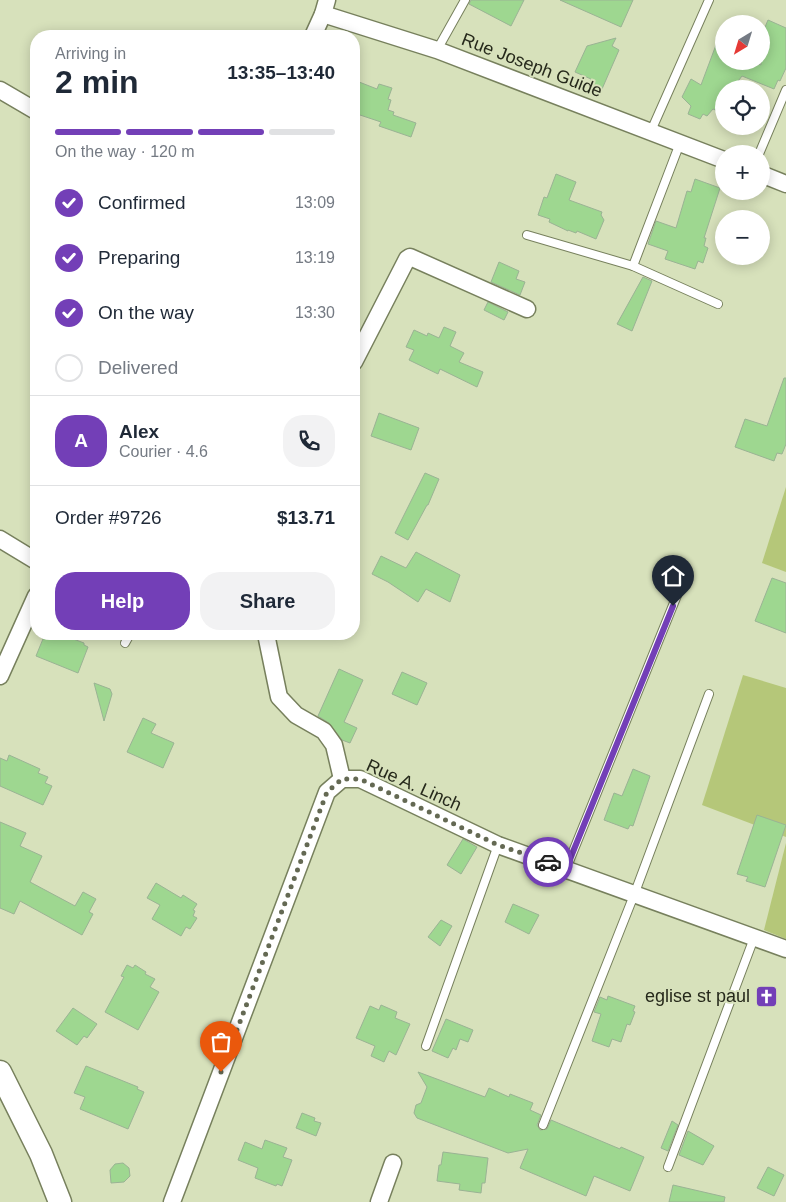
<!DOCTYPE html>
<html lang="en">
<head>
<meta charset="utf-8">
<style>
  :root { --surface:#fff; --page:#f2f2f3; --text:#1f2937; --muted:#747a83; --line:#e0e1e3; --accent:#733fb7 }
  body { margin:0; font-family:Arial,sans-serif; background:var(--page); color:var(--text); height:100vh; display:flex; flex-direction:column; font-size:19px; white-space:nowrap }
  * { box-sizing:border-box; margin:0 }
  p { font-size:16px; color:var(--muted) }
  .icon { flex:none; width:28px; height:28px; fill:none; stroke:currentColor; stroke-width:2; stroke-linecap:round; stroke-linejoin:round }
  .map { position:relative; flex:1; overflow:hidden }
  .panel { position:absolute; left:30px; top:30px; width:330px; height:610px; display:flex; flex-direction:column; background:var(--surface); border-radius:20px; box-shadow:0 2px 12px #0003 }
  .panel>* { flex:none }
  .needle { width:32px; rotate:218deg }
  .fabs { position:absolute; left:715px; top:15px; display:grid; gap:10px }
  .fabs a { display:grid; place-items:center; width:55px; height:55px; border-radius:50%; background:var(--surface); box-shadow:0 2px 12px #0003; font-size:25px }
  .pin { position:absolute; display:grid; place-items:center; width:42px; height:42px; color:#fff; margin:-51px -21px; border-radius:50% 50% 50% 0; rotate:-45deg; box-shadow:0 0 5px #0007 }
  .pin .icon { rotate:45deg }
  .courier { position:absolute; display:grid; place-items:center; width:50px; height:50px; margin:-25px; border:4px solid #733fb7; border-radius:50%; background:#fff; color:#222; box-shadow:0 1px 6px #0007 }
  .summary em { font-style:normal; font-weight:600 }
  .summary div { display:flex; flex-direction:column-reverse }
  .summary { display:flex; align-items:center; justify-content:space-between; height:85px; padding:0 25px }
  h1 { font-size:32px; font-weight:600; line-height:38px }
  .bar { display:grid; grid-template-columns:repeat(4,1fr); gap:8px 5px; align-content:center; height:60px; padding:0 25px }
  .bar i { height:6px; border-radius:4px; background:var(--line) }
  .bar .active { background:var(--accent) }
  .bar p { grid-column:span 4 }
  .line { display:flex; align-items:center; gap:12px; padding:0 25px; border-top:1px solid var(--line) }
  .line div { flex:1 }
  .round { display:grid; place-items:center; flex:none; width:52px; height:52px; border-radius:20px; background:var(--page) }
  ol { padding:0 25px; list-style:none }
  li { display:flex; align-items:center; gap:15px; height:55px }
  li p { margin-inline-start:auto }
  li .icon { padding:5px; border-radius:50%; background:var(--accent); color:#fff; stroke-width:4 }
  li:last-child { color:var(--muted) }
  li i { width:28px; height:28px; border:2px solid var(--line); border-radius:50% }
  .primary-button { display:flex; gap:10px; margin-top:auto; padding:10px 25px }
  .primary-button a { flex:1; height:58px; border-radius:20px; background:var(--accent); color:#fff; font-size:20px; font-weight:600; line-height:58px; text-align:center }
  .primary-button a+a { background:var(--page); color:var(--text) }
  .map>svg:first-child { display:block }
  .green { fill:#b5c779 }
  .building { fill:#9ed790; stroke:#9ab394 }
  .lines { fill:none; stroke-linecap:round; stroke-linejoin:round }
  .lane-casing { stroke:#77805d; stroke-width:10 }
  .street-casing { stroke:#77805d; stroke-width:19 }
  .secondary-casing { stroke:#77805d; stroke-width:25 }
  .lane { stroke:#fff; stroke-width:8 }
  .street { stroke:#fff; stroke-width:16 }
  .secondary { stroke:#fff; stroke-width:22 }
  .done { stroke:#646953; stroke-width:5; stroke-dasharray:0 9 }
  .route { stroke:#733fb7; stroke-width:6 }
  .labels { text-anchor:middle; stroke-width:4; stroke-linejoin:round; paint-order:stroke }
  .street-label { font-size:18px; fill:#26291b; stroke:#d7e1bb }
  .poi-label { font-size:18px; fill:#26291b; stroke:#d7e1bb; text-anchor:end }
</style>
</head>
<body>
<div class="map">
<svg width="786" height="1202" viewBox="0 0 786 1202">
  <rect width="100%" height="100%" fill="#d7e1bb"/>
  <g class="green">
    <path d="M786,487v85l-24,-9z"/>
    <path d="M743,675l43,13v149l-84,-32z"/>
    <path d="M786,843v96l-22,-9z"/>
  </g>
  <g class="building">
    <path d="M471,0h53l-13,26 -42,-22z"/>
    <path d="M560,0h73l-12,27z"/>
    <path d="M768,20l18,8v40l-6,13 -2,-1 -4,9 -32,-13 -10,13h-8v16l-4,7 -7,-3 -6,7 -4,-2 -3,5 -12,-5 3,-8 -9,-9 9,-18 10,6 21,-56h2v32h27l10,4v-22l5,-10 -3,-1z"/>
    <path d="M616,38l-4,8 7,4 -17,39 -13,-5 2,-5 -16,-7 12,-26z"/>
    <path d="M354,80l23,9 2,-5 13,4 -4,11 3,1 -3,10 6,2 -1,3 23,8 -5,14 -32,-11 2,-4 -27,-9z"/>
    <path d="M556,174l20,8 -7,18 33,12 -1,3 3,5 -8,19 -19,-8 -1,2 -8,-3v1l-19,-9 1,-3 -12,-4 6,-18 3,1z"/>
    <path d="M695,179l25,9 -16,50h2l-2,8 4,2 -5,15 -5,-2 -3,8 -30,-10 3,-8 -20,-7 8,-23 20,7 11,-37 4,1z"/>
    <path d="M499,262l20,9 -3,8 9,3 -5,13 -29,-13z"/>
    <path d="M643,277l9,4 -20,50 -15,-7z"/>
    <path d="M488,302l20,10 -4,8 -20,-10z"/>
    <path d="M444,327l12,5 -6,14 14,7 -5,9 24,10 -6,15 -37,-18 -2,5 -29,-14 5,-10 -8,-3 8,-17 13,6 1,-3 11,5z"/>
    <path d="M784,378h2v66l-4,10 -5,-1 -3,8 -39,-14 10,-28 22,7z"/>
    <path d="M379,413l40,15 -8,22 -40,-14z"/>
    <path d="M425,473l14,6 -11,26h-1l-19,35 -13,-7z"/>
    <path d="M416,552l44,23 -10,27 -24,-13 -8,13 -30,-20 -16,-8 9,-18 25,12z"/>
    <path d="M772,578l14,5v50l-31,-12z"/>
    <path d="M45,634h15l24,9v2l4,2 -10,26 -42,-17z"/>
    <path d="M339,669l24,11 -19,42 13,6 -7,15 -8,-3 -13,-17 -11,-7z"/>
    <path d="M402,672l25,11 -10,22 -25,-11z"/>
    <path d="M94,683l16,6 2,5 -8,27z"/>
    <path d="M143,718l13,6 -5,9 23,10 -11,25 -36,-16z"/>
    <path d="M9,755l31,14 -2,4 10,4 -3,6 7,3 -9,19 -43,-19v-28l7,3z"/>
    <path d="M633,769l17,7 -17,50 -3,-1 -2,4 -24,-9 10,-27 8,3z"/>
    <path d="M757,815l29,10 -21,62 -19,-6 2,-4 -11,-3z"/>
    <path d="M0,822l26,11 -6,13 22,10 -12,26 45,24 8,-14 13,7 -7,13 4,2 -11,21 -62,-34 -6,13 -14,-6z"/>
    <path d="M463,839l14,8 -16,27 -14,-9z"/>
    <path d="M156,883l25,15 2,-3 14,9 -4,6 2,1 -2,5 4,2 -7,11 -4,-2 -5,9 -29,-17 8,-14 -13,-7z"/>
    <path d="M513,904l26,11 -10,19 -24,-12z"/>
    <path d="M441,920l11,6 -12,20 -12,-9z"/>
    <path d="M127,965l6,3 2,-3 11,7 -1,2 10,5 -5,8 9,5 -21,38 -33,-18 19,-35 -3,-1z"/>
    <path d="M608,996l27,10 -2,5 2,1 -5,13 -3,-1 -6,18 -9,-3 -3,8 -17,-6 9,-27 -7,-2 6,-15 7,3z"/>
    <path d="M381,1005l16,7 -2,6 15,6 -14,31 -7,-4 -5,11 -13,-6 4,-10 -19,-8 14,-32 9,4z"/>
    <path d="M73,1008l24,16 -10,14 -3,-2 -7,9 -21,-14z"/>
    <path d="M446,1019l27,11 -5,12 -8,-3 -4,11 -3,-2 -5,10 -16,-7z"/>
    <path d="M86,1066l52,21 -1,2 7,3 -16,37 -48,-20 5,-12 -11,-4z"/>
    <path d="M418,1072l67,25 4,-9 20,9 1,-3 23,9 -3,7 11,5 -4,10 3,5 7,-1 4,-9 69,29 1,-2 23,10 -14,34 -36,-15 -8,20 -66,-28 8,-19 -20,4 -91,-35 -3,-5 2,-8 5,-2 6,-16z"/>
    <path d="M302,1113l13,5 -1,3 7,2 -5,13 -20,-8z"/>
    <path d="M672,1121l6,4 -10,26 -7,-3z"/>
    <path d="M688,1131l26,15 -11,19 -24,-10z"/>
    <path d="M265,1140l22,8 -4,9 9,3 -10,26 -5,-2 -1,2 -21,-8 3,-10 -20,-8 7,-18 17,7z"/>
    <path d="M443,1152l45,6 -3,25h-3l-1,10 -22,-3 1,-6 -23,-3 2,-16h2z"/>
    <path d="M123,1163l6,5 1,8 -6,6 -13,1 -1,-13 5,-6z"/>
    <path d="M768,1167l16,8 -10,21 -17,-8z"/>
    <path d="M673,1185l52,12 -1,5h-55z"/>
  </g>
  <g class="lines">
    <defs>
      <g id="lane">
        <path d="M437,50l28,-50"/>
        <path d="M651,131l58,-131"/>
        <path d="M759,154l27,-64"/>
        <path d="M527,235l106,31 85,38"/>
        <path d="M633,266l47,-123"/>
        <path d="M125,643l5,-9"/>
        <path d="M566,869l114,-281"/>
        <path d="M426,1046l72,-201"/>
        <path d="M543,1125l91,-230 75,-201"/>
        <path d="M668,1167l86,-229"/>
      </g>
      <g id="street">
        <path d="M323,14l114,36 287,110"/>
        <path d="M313,36l10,-22 4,-14"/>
        <path d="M0,90l36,21"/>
        <path d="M761,174l25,10"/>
        <path d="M354,362l53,-103 3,-2 117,52"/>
        <path d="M0,539l36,22"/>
        <path d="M266,634l13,63 17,18 28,16 10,14 8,34"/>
        <path d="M0,676l36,-80"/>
        <path d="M172,1202l155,-410 15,-13h18l138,66 288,104"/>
        <path d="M379,1202l14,-39"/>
      </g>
      <path id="secondary" d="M0,1072l41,82 19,48"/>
    </defs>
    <use href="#lane" class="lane-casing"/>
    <use href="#street" class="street-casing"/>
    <use href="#secondary" class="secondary-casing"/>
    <use href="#lane" class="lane"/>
    <use href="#street" class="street"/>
    <use href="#secondary" class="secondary"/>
  </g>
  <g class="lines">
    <path class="done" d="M221,1072l106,-280 15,-13h18l138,66 50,17"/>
    <path class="route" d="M548,862l18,7 107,-263"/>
  </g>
  <defs>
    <symbol id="church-square" viewBox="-11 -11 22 22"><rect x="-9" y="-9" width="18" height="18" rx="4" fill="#733fb7" stroke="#d7e1bb"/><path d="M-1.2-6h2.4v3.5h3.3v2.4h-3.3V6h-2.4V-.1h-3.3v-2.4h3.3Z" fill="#fff"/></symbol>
  </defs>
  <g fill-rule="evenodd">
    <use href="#church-square" x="754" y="984" width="25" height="25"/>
  </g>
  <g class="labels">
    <g class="street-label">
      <text transform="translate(532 65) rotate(21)" y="6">Rue Joseph Guide</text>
      <text transform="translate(414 785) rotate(24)" y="6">Rue A. Linch</text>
    </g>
    <g class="poi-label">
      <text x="750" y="1002">eglise st paul</text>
    </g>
  </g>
</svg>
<div class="fabs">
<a><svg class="needle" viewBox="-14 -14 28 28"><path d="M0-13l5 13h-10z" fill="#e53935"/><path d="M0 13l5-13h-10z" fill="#747a83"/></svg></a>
<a><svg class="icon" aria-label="locate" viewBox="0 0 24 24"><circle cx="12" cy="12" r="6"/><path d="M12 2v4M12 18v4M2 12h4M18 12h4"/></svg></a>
<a>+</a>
<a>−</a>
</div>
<div class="pin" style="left:221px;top:1072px;background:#ea580c"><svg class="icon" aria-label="bag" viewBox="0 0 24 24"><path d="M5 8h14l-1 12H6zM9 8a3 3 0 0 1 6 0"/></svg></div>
<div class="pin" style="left:673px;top:606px;background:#1f2937"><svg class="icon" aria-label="home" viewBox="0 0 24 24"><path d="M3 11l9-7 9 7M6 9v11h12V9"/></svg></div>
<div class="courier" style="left:548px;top:862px"><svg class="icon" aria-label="car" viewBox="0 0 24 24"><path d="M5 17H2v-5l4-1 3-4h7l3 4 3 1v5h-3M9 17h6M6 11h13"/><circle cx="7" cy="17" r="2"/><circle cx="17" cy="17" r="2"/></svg></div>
<section class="panel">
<div class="summary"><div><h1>2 min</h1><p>Arriving in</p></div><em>13:35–13:40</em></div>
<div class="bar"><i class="active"></i><i class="active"></i><i class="active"></i><i></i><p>On the way · 120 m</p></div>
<ol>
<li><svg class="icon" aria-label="check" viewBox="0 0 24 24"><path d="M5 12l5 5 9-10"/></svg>Confirmed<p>13:09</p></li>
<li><svg class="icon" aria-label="check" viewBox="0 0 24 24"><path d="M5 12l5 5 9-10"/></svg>Preparing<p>13:19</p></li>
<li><svg class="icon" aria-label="check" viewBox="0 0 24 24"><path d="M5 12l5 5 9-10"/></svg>On the way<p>13:30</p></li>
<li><i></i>Delivered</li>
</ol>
<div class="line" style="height:90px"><b class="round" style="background:var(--accent);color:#fff">A</b><div><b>Alex</b><p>Courier · 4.6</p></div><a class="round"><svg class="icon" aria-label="phone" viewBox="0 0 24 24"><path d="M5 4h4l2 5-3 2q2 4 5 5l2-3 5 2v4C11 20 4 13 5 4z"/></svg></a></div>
<div class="line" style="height:65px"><div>Order #9726</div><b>$13.71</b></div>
<div class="primary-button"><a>Help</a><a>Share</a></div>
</section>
</div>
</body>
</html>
